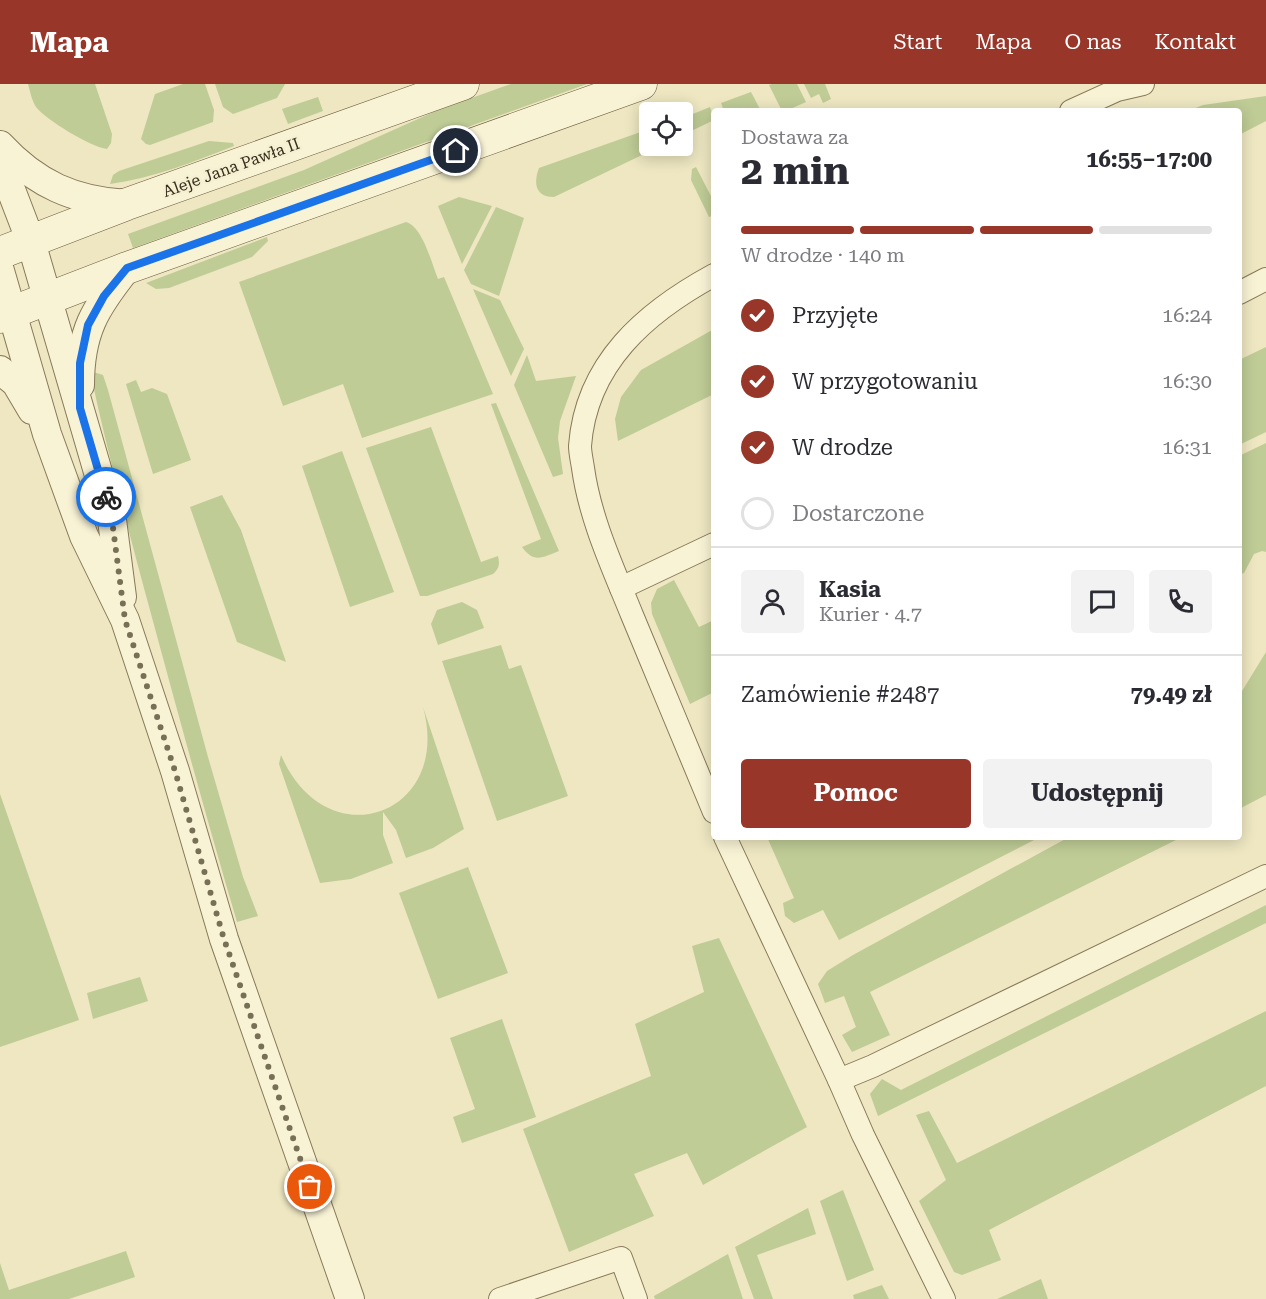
<!DOCTYPE html>
<html lang="pl">
<head>
<meta charset="utf-8">
<style>
  :root { --surface:#fff; --page:#f2f2f3; --text:#2b2b33; --muted:#7c7c81; --line:#e1e1e2; --accent:#983729 }
  body { margin:0; font-family:"Roboto Serif",serif; background:var(--page); color:var(--text); height:100vh; display:flex; flex-direction:column; font-size:22px; white-space:nowrap }
  * { box-sizing:border-box; margin:0 }
  p { font-size:20px; color:var(--muted) }
  .icon { flex:none; width:33px; height:33px; fill:none; stroke:currentColor; stroke-width:2; stroke-linecap:round; stroke-linejoin:round }
  .map { position:relative; flex:1; overflow:hidden }
  .panel { position:absolute; left:711px; top:24px; width:531px; height:732px; display:flex; flex-direction:column; background:var(--surface); border-radius:6px; box-shadow:0 3px 15px #0003 }
  .panel>* { flex:none }
  .controls { position:absolute; left:639px; top:18px; display:grid; gap:12px }
  .controls a { display:grid; place-items:center; width:54px; height:54px; border-radius:6px; background:var(--surface); box-shadow:0 3px 15px #0003; font-size:30px }
  .pin { position:absolute; display:grid; place-items:center; width:51px; height:51px; color:#fff; margin:-26px; border:3px solid #fff; border-radius:50%; box-shadow:0 2px 6px #0007 }
  .courier { position:absolute; display:grid; place-items:center; width:60px; height:60px; margin:-30px; border:4px solid #1a73e8; border-radius:50%; background:#fff; color:#222; box-shadow:0 2px 8px #0007 }
  .summary em { font-style:normal; font-weight:700 }
  .summary div { display:flex; flex-direction:column-reverse }
  .summary { display:flex; align-items:center; justify-content:space-between; height:102px; padding:0 30px }
  h1 { font-size:39px; font-weight:700; line-height:45px }
  .bar { display:grid; grid-template-columns:repeat(4,1fr); gap:9px 6px; align-content:center; height:72px; padding:0 30px }
  .bar i { height:8px; border-radius:4px; background:var(--line) }
  .bar .selected { background:var(--accent) }
  .bar p { grid-column:span 4 }
  .line { display:flex; align-items:center; gap:15px; padding:0 30px; border-top:2px solid var(--line) }
  .line div { flex:1 }
  .round { display:grid; place-items:center; flex:none; width:63px; height:63px; border-radius:6px; background:var(--page) }
  ol { padding:0 30px; list-style:none }
  li { display:flex; align-items:center; gap:18px; height:66px }
  li p { margin-inline-start:auto }
  li .icon { padding:6px; border-radius:50%; background:var(--accent); color:#fff; stroke-width:4 }
  li:last-child { color:var(--muted) }
  li i { width:33px; height:33px; border:3px solid var(--line); border-radius:50% }
  .action { display:flex; gap:12px; margin-top:auto; padding:12px 30px }
  .action a { flex:1; height:69px; border-radius:6px; background:var(--accent); color:#fff; font-size:24px; font-weight:700; line-height:69px; text-align:center }
  .action a+a { background:var(--page); color:var(--text) }
  header { display:flex; align-items:center; gap:36px; box-sizing:border-box; height:84px; padding:0 30px; background:var(--accent); color:#fff }
  header strong { font-size:28px }
  nav { display:flex; gap:33px; margin-inline-start:auto; font-size:21px }
  .map>svg:first-child { display:block }
  .green { fill:#bfcc96 }
  .lines { fill:none; stroke-linecap:round; stroke-linejoin:round }
  .minor-casing { stroke:#887959; stroke-width:24 }
  .tertiary-casing { stroke:#887959; stroke-width:30 }
  .secondary-casing { stroke:#6a593c; stroke-width:33 }
  .minor { stroke:#f9f3d6; stroke-width:22 }
  .tertiary { stroke:#f9f3d6; stroke-width:28 }
  .secondary { stroke:#f9f3d6; stroke-width:32 }
  .done { stroke:#786f57; stroke-width:6; stroke-dasharray:0 10.8 }
  .route { stroke:#1a73e8; stroke-width:8 }
  .labels { text-anchor:middle; stroke-width:5; stroke-linejoin:round; paint-order:stroke }
  .street-label { font-size:16px; fill:#382e1e; stroke:#f6f0d2 }
</style>
</head>
<body>
<header>
<strong>Mapa</strong>
<nav><a>Start</a><a>Mapa</a><a>O nas</a><a>Kontakt</a></nav>
</header>
<div class="map">
<svg width="1266" height="1215" viewBox="0 0 1266 1215">
  <rect width="100%" height="100%" fill="#eee7c2"/>
  <g class="green">
    <path d="M28,0h67l17,50 -1,9 -4,6c-16,-2 -61,-29 -71,-42 -4,-6 -6,-16 -8,-23z"/>
    <path d="M183,0h22l9,26 -1,12 -63,23 -4,-1 -5,-5 14,-45z"/>
    <path d="M215,0h70l-8,14 -44,16 -10,-7z"/>
    <path d="M511,0h76l-454,164 -5,-14 176,-64 134,-60z"/>
    <path d="M772,0h25l9,18 -20,9h-4l-13,-26z"/>
    <path d="M804,0h21l6,15 -8,4 -4,-9 -8,4z"/>
    <path d="M751,8l10,19h-37l-3,-8z"/>
    <path d="M1266,12v25l-27,14v-24h-51l15,-6z"/>
    <path d="M318,13l5,14 -35,13 -6,-15z"/>
    <path d="M710,23l4,13 -31,15v-17z"/>
    <path d="M649,45l1,17h11l-107,51c-18,0 -21,-13 -15,-29z"/>
    <path d="M209,57l24,2 1,3c-41,16 -80,32 -124,38l3,-9 6,-4z"/>
    <path d="M696,83l18,35v13l-5,2 -18,-37 1,-11z"/>
    <path d="M459,113l33,9 -30,58 -24,-58z"/>
    <path d="M496,123l28,11 -25,78 -28,-12 -7,-14z"/>
    <path d="M406,138c17,5 25,40 32,57l6,-2 49,117 -131,44 -19,-54 -60,22 -44,-124z"/>
    <path d="M267,153l1,4 -16,16 -83,31 -13,1 -10,-6z"/>
    <path d="M473,205l27,11 24,49 -13,27z"/>
    <path d="M714,245v65l-96,47 -3,-22 6,-22 20,-27z"/>
    <path d="M1266,263v85l-27,13v-85z"/>
    <path d="M527,271l9,26 40,-5 -16,45 -2,17 5,36 -10,3 -39,-92z"/>
    <path d="M90,287l13,4 5,15 100,367 35,120 15,39 -21,6c-28,-95 -54,-190 -80,-286 -24,-88 -48,-176 -67,-265z"/>
    <path d="M136,296l5,12 11,-4 15,6 24,66 -38,14 -27,-90z"/>
    <path d="M496,319l63,148c-16,6 -25,13 -37,-4l19,-8 -50,-135z"/>
    <path d="M431,343l50,135 17,-6c2,8 1,13 -5,18l-66,22h-7l-54,-148z"/>
    <path d="M1266,359v109l-4,-1 -8,3 -10,19 -5,2v-119z"/>
    <path d="M342,367l52,141 -44,15 -48,-141z"/>
    <path d="M222,411l19,35 45,132 -49,-20 -47,-135z"/>
    <path d="M674,496l25,47 15,-7v72l-24,12 -38,-90 -1,-11 6,-14z"/>
    <path d="M462,518l15,8 7,18 -46,17 -7,-21 6,-14z"/>
    <path d="M501,561l8,24 12,-4 47,131 -71,25 -55,-160z"/>
    <path d="M1266,568v143l-27,14v-113z"/>
    <path d="M423,623l41,122 -31,19 -27,10 -10,-28 -13,-18v23l10,28 -42,16 -31,4 -41,-119 2,-9c45,105 172,61 142,-48z"/>
    <path d="M0,710l79,226 -79,27z"/>
    <path d="M767,753h273l-201,103 -16,-30 -29,13 -9,-7 -2,-13 11,-5z"/>
    <path d="M1069,753h113l-312,155 20,43 -38,17 -10,-17 14,-8 -12,-31 -19,7 -7,-19 9,-13 26,-16z"/>
    <path d="M468,783l40,106 -70,26 -39,-106z"/>
    <path d="M1266,821v18l-388,193 -8,-22 12,-15 19,11z"/>
    <path d="M719,854l88,189 -104,58 -16,-32 -53,21 20,42 -85,36 -46,-123 128,-53 -16,-52 69,-32 -12,-46z"/>
    <path d="M140,893l8,24 -55,18 -6,-26z"/>
    <path d="M1266,927v75l-277,144 12,30 -39,15 -8,-3 -35,-71 27,-21 -30,-65 13,-4 28,52z"/>
    <path d="M502,935l34,98 -74,26 -9,-26 22,-8 -25,-71z"/>
    <path d="M843,1106l31,80 -27,11 -27,-80z"/>
    <path d="M808,1124l8,26 -59,21 16,44h-19l-19,-52z"/>
    <path d="M126,1167l9,26 -66,22h-69v-36l9,27z"/>
    <path d="M728,1170l15,45h-88l-1,-3z"/>
    <path d="M1041,1195l7,20h-51z"/>
    <path d="M882,1201l7,14h-35l-1,-4z"/>
  </g>
  <g class="lines">
    <defs>
      <g id="minor">
        <path d="M1071,27l46,-21 26,-6"/>
        <path d="M714,191c-68,37 -128,88 -134,171 0,7 2,15 3,22 7,51 30,100 49,147 27,66 55,131 82,197"/>
        <path d="M1239,209l27,-14"/>
        <path d="M621,504l93,-44"/>
        <path d="M725,753l114,243 24,55 81,164"/>
        <path d="M839,996l34,-14 393,-190"/>
        <path d="M500,1215l121,-41 15,41"/>
      </g>
      <g id="tertiary">
        <path d="M0,61c36,39 74,56 127,59"/>
        <path d="M0,77l31,81 81,278 10,77"/>
        <path d="M0,187l47,163 37,102 41,84 50,151 49,168 126,360"/>
        <path d="M0,286l16,13 16,27"/>
        <path d="M80,301c0,-53 15,-77 47,-117"/>
      </g>
      <g id="secondary">
        <path d="M0,169l127,-49 336,-120"/>
        <path d="M0,233l127,-49 514,-184"/>
      </g>
    </defs>
    <use href="#minor" class="minor-casing"/>
    <use href="#tertiary" class="tertiary-casing"/>
    <use href="#secondary" class="secondary-casing"/>
    <use href="#minor" class="minor"/>
    <use href="#tertiary" class="tertiary"/>
    <use href="#secondary" class="secondary"/>
  </g>
  <g class="lines">
    <path class="done" d="M106,413l6,23 13,100 50,151 49,168 86,248"/>
    <path class="route" d="M106,413l-26,-89v-45l8,-38 16,-29 23,-28 329,-117"/>
  </g>
  <g class="labels">
    <g class="street-label">
      <text transform="translate(231 83) rotate(-20)" y="6">Aleje Jana Pawła II</text>
    </g>
  </g>
</svg>
<div class="controls">
<a><svg class="icon" aria-label="locate" viewBox="0 0 24 24"><circle cx="12" cy="12" r="6"/><path d="M12 2v4M12 18v4M2 12h4M18 12h4"/></svg></a>
</div>
<div class="pin" style="left:310px;top:1103px;background:#ea580c"><svg class="icon" aria-label="bag" viewBox="0 0 24 24"><path d="M5 8h14l-1 12H6zM9 8a3 3 0 0 1 6 0"/></svg></div>
<div class="pin" style="left:456px;top:67px;background:#1f2937"><svg class="icon" aria-label="home" viewBox="0 0 24 24"><path d="M3 11l9-7 9 7M6 9v11h12V9"/></svg></div>
<div class="courier" style="left:106px;top:413px"><svg class="icon" aria-label="bike" viewBox="0 0 24 24"><circle cx="6" cy="16" r="4"/><circle cx="18" cy="16" r="4"/><path d="M6 16l4-8h5l3 8M10 8l3 8H6M13 5h3"/></svg></div>
<section class="panel">
<div class="summary"><div><h1>2 min</h1><p>Dostawa za</p></div><em>16:55–17:00</em></div>
<div class="bar"><i class="selected"></i><i class="selected"></i><i class="selected"></i><i></i><p>W drodze · 140 m</p></div>
<ol>
<li><svg class="icon" aria-label="check" viewBox="0 0 24 24"><path d="M5 12l5 5 9-10"/></svg>Przyjęte<p>16:24</p></li>
<li><svg class="icon" aria-label="check" viewBox="0 0 24 24"><path d="M5 12l5 5 9-10"/></svg>W przygotowaniu<p>16:30</p></li>
<li><svg class="icon" aria-label="check" viewBox="0 0 24 24"><path d="M5 12l5 5 9-10"/></svg>W drodze<p>16:31</p></li>
<li><i></i>Dostarczone</li>
</ol>
<div class="line" style="height:108px"><a class="round"><svg class="icon" aria-label="person" viewBox="0 0 24 24"><circle cx="12" cy="8" r="4"/><path d="M4 21q1-7 8-7t8 7"/></svg></a><div><b>Kasia</b><p>Kurier · 4.7</p></div><a class="round"><svg class="icon" aria-label="chat" viewBox="0 0 24 24"><path d="M4 5h16v11H9l-5 4z"/></svg></a><a class="round"><svg class="icon" aria-label="phone" viewBox="0 0 24 24"><path d="M5 4h4l2 5-3 2q2 4 5 5l2-3 5 2v4C11 20 4 13 5 4z"/></svg></a></div>
<div class="line" style="height:78px"><div>Zamówienie #2487</div><b>79.49 zł</b></div>
<div class="action"><a>Pomoc</a><a>Udostępnij</a></div>
</section>
</div>
</body>
</html>
